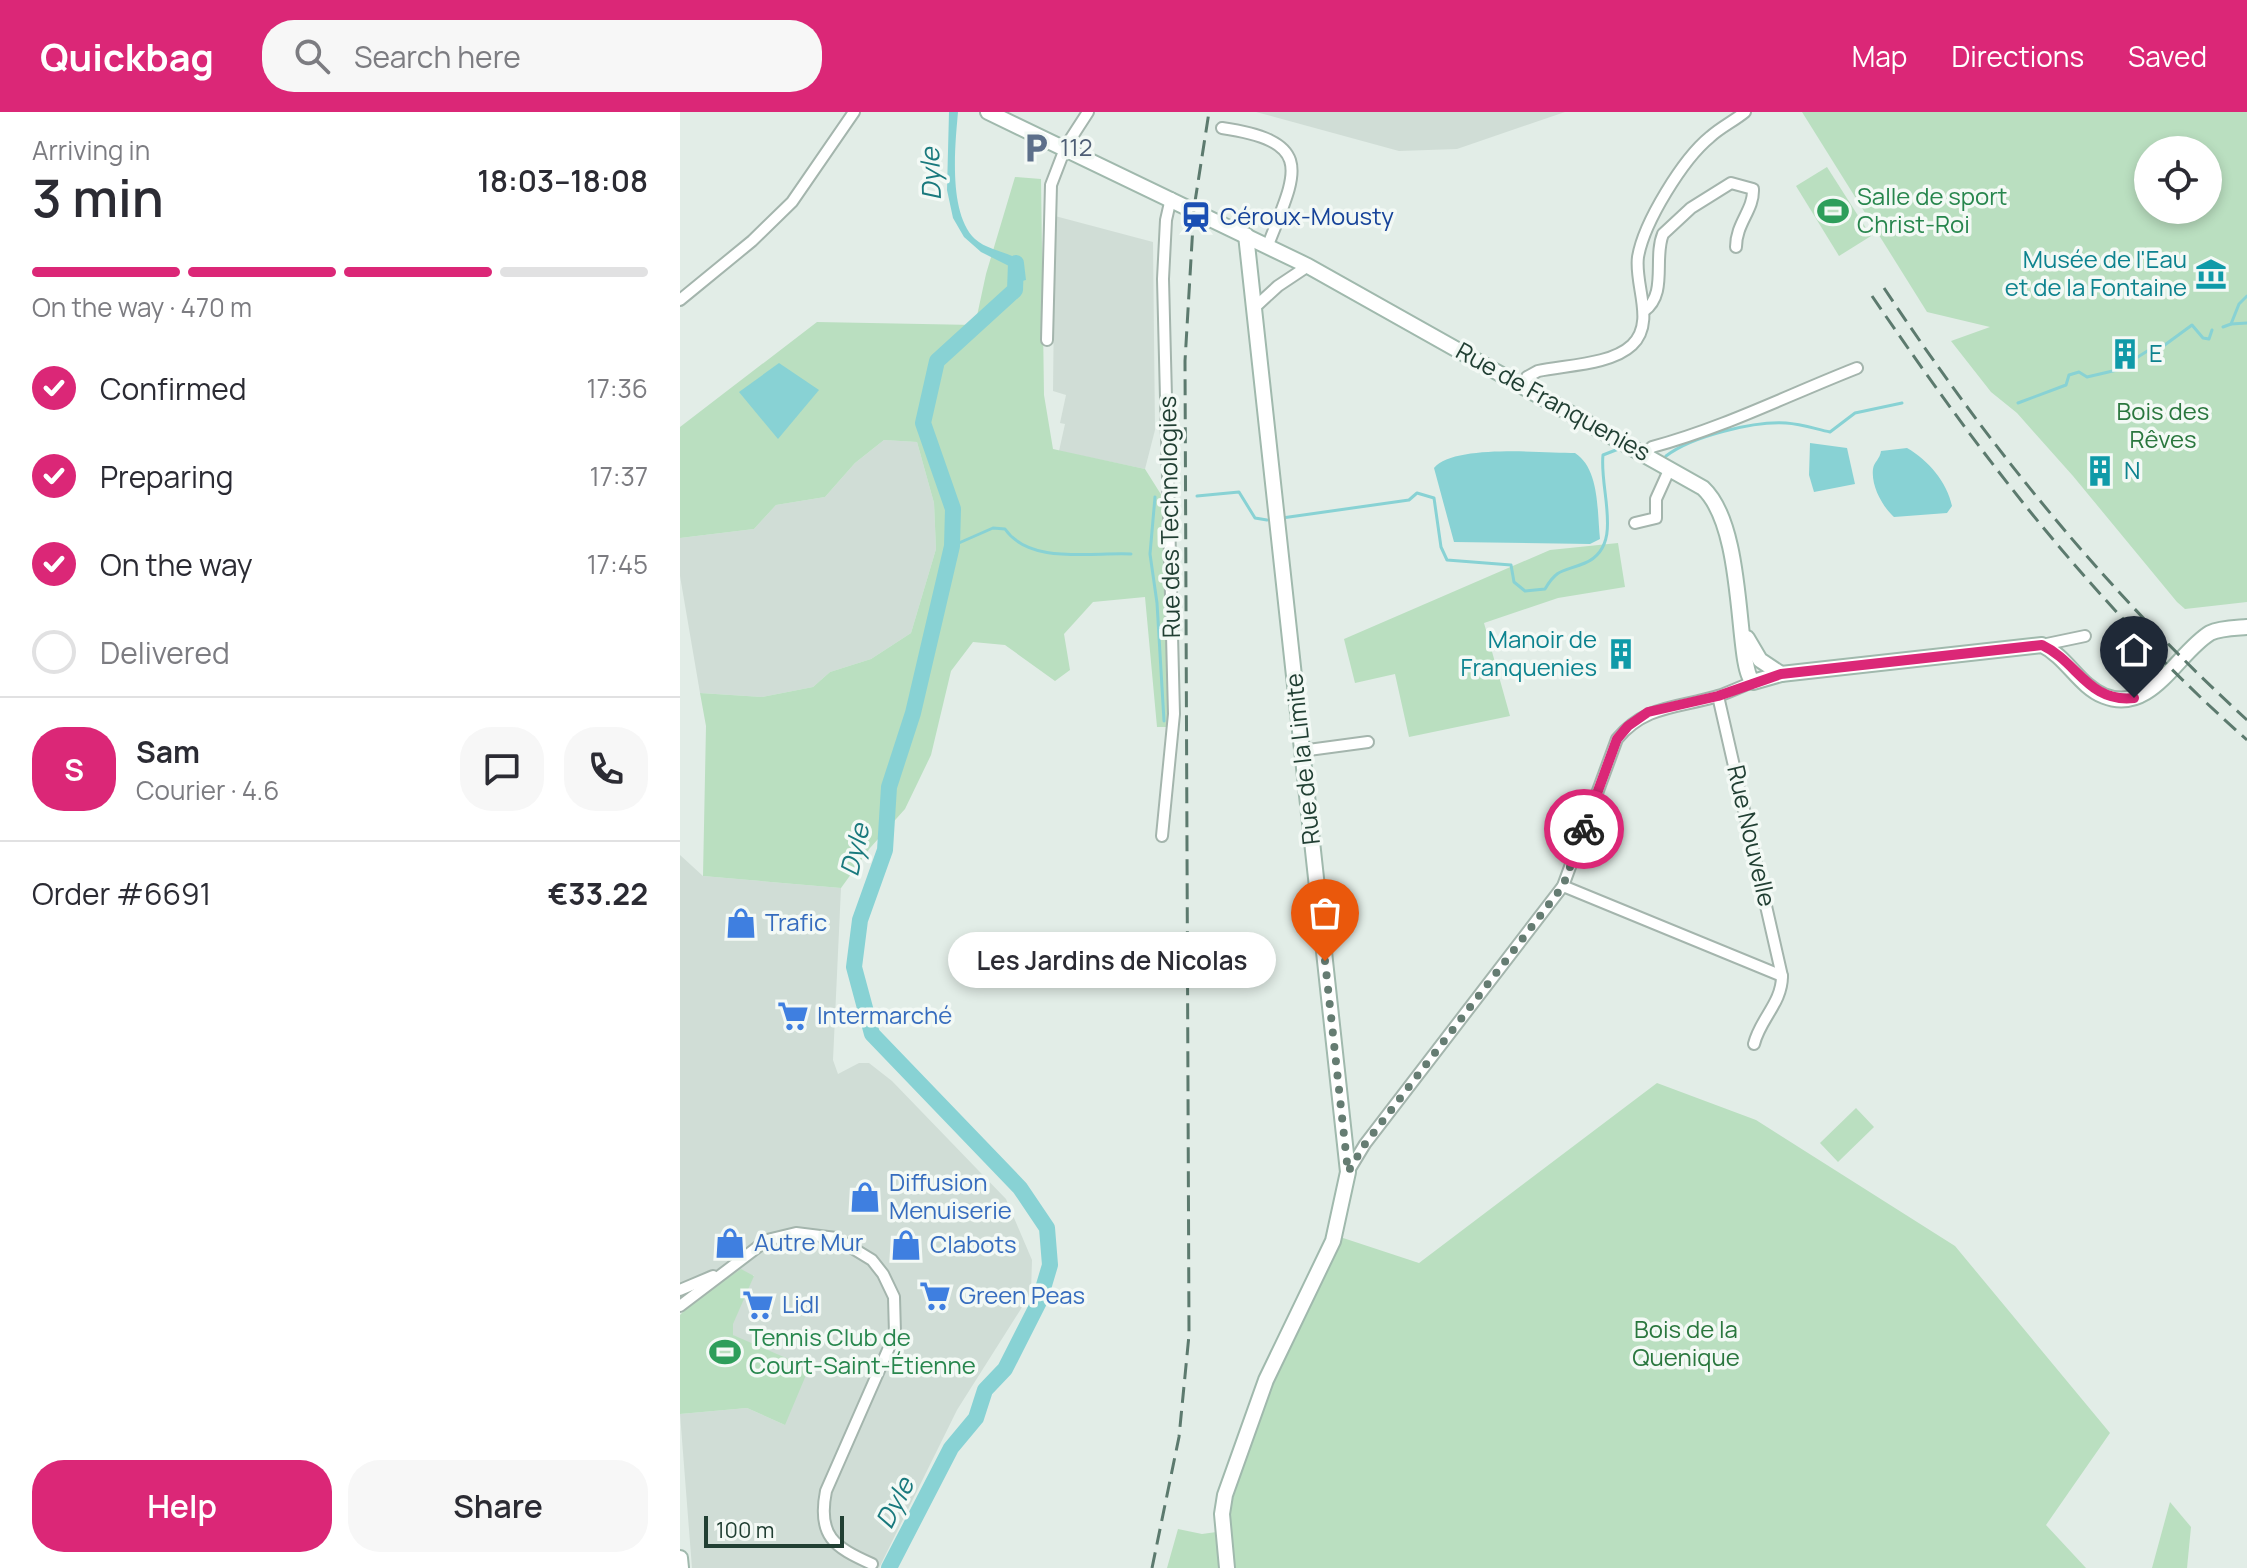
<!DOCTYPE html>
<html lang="en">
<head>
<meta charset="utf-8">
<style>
  :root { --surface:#fff; --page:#f7f7f7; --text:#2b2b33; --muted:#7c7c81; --line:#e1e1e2; --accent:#db2777 }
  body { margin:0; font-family:Manrope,sans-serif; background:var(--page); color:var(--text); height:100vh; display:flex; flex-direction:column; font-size:30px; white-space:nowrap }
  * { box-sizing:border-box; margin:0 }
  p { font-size:26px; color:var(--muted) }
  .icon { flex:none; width:44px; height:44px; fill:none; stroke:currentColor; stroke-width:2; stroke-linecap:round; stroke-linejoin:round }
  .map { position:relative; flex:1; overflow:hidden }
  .panel { display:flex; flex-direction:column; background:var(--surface); width:680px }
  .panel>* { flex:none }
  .controls { position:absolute; left:1454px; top:24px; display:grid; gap:16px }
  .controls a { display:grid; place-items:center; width:88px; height:88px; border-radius:50%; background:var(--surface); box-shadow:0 4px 12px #0003; font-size:40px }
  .scale { position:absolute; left:24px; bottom:20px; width:140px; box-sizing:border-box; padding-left:8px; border:4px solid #213f33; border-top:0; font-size:22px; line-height:28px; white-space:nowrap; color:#213f33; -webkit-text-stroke:6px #f3f9f5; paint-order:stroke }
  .pin { position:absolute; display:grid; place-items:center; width:68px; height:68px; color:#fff; margin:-82px -34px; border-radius:50% 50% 50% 0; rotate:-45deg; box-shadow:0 0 8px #0007 }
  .pin .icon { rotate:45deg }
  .courier { position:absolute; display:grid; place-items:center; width:80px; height:80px; margin:-40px; border:6px solid #db2777; border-radius:50%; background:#fff; color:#222; box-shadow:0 2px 10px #0007 }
  .bubble { position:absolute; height:56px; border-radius:28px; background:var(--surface); box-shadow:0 4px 12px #0003; font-size:26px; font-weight:600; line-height:56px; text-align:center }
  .overview em { font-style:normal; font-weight:600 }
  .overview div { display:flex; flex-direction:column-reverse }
  .overview { display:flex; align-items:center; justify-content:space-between; height:136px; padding:0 32px }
  h1 { font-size:52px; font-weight:600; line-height:60px }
  .bar { display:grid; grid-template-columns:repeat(4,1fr); gap:12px 8px; align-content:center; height:96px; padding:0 32px }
  .bar i { height:10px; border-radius:6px; background:var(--line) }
  .bar .on { background:var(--accent) }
  .bar p { grid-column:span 4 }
  .line { display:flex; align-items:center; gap:20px; padding:0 32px; border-top:2px solid var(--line) }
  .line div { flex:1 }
  .round { display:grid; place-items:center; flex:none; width:84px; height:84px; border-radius:32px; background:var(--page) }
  ol { padding:0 32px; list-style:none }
  li { display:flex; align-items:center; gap:24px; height:88px }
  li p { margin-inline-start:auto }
  li .icon { padding:8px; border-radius:50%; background:var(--accent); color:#fff; stroke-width:4 }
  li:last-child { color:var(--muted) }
  li i { width:44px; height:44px; border:4px solid var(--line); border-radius:50% }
  .button { display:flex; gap:16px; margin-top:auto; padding:16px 32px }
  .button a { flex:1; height:92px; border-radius:32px; background:var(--accent); color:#fff; font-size:32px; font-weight:600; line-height:92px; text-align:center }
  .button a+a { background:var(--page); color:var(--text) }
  header { display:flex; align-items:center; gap:48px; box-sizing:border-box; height:112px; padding:0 40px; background:var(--accent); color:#fff }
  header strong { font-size:38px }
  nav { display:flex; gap:44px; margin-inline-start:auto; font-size:28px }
  .search { width:560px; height:72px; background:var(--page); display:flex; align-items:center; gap:20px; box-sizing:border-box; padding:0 28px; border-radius:32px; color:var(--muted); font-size:30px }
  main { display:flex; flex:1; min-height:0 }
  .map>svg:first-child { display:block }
  .built { fill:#d0ddd6 }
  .green { fill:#badfc0; fill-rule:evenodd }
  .water { fill:#88d2d4 }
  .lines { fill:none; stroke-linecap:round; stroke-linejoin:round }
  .stream { stroke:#88d2d4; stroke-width:3 }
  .river { stroke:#88d2d4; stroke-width:16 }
  .street-casing { stroke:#a4b5ad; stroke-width:14 }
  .secondary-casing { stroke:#a0b9ad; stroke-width:18 }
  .street { stroke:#fff; stroke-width:10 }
  .secondary { stroke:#fff; stroke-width:14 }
  .rail { stroke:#5c7a6e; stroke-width:3; stroke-dasharray:16 8; stroke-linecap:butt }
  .done { stroke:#657c72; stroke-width:8; stroke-dasharray:0 14.4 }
  .route { stroke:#db2777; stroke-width:10 }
  .labels { text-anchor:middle; stroke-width:7; stroke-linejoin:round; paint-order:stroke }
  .service-label { font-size:24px; fill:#4e5e75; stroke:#f3f9f5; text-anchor:start }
  .leisure-label { font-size:24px; fill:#27864d; stroke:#f3f9f5; text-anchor:start }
  .transit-label { font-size:24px; fill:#164399; stroke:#f3f9f5; text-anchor:start }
  .culture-label { font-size:24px; fill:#0d838f; stroke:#f3f9f5; text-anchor:end }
  .street-label { font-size:24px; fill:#213f33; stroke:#f3f9f5 }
  .park-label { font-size:24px; fill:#2a773e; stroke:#f3f9f5 }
  .shop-label { font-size:24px; fill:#366cbe; stroke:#f3f9f5; text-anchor:start }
  .water-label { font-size:26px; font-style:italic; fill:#19797d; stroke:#f3f9f5 }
</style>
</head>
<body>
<header>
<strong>Quickbag</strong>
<div class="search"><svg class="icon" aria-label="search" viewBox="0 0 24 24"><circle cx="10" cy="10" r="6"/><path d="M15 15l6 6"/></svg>Search here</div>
<nav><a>Map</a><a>Directions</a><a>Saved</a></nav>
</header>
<main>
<section class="panel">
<div class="overview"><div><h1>3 min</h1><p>Arriving in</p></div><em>18:03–18:08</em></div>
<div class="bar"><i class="on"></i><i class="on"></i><i class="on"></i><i></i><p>On the way · 470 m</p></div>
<ol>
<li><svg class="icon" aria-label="check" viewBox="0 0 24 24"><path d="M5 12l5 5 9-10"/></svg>Confirmed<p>17:36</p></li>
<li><svg class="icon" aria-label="check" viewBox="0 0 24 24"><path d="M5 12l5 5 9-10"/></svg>Preparing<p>17:37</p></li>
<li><svg class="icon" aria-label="check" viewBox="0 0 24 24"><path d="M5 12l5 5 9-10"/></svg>On the way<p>17:45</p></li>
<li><i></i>Delivered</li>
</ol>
<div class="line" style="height:144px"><b class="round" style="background:var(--accent);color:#fff">S</b><div><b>Sam</b><p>Courier · 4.6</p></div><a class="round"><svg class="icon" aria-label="chat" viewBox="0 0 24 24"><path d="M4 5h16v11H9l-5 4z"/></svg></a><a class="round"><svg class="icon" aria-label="phone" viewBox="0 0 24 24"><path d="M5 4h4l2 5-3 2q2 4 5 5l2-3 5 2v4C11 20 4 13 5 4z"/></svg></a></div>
<div class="line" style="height:104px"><div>Order #6691</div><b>€33.22</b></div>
<div class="button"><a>Help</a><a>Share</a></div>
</section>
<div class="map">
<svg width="1567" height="1456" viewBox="0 0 1567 1456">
  <rect width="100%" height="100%" fill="#e2ede7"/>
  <g class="built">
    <path d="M576,0h309l-108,37 -58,2z"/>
    <path d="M375,104l98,26 2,188 -10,39 -86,-18 6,-27 -5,-1 6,-28 -13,-4z"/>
    <path d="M204,328l33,2 17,61 2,46 -25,84 -40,26 -41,13 -17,15 -51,10 -62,-4 -20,-117v-38l74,-9 22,-24 49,-8 30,-34z"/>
    <path d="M0,743l23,21 138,12 -8,172 5,14 21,-11h10l23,18 114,118 26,61 -1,33 -74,117 -78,158h-187l-12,-154 67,-6 38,17 -52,-90 -1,-11 22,-49 -63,28 -11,-17z"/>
  </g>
  <g class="green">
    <path d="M1122,0h445v490l-62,7 -8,-7 -104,-126 -56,-63 -26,-21 -40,-51 39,-14 -63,-15zM1468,38h60v60h-60z"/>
    <path d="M1147,55l44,69 -32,20 -43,-70z"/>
    <path d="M335,65l26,2 3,216 9,54 92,20 17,27 8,231h-13l-12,-130 -52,5 -29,32 6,36 -15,11 -50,-36 -32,-3 -22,29 -20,84 -26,54 -35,39 -29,40 -138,-12 3,-150 -6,-33 62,4 51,-10 17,-15 41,-13 40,-26 25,-84 -2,-46 -17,-61 -33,-2 -29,23 -30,34 -49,8 -22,24 -74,9v-111l137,-105 158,3 11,-51z"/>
    <path d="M938,431l7,44 -67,11 -74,25 26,93 -101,21 -14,-63 -40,9 -11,-44 206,-89z"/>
    <path d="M977,971l99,37 199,126 155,187 -64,92 40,43h-919l11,-39 24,5 29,-4 -1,-23 29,-88 75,-184 85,28z"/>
    <path d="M1176,996l18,19 -36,35 -18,-19z"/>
    <path d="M61,1157l13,7 -21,48v11l76,33 -24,57 -38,-17 -67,6v-99l11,-12z"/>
    <path d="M1490,1390l21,25 -4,41h-35z"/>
  </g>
  <g class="water">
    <path d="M269,0h9c-3,34 -10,101 17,127 13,12 34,12 49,24l2,17 -12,3 1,-14 -34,-17 -17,-15 -11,-19 -6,-28z"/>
    <path d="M99,251l40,27 -41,49 -39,-47z"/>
    <path d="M1130,331l37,5 8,36 -41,8 -5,-17z"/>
    <path d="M1227,336c21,12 40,34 45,58l-5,7 -53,4c-12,-11 -23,-31 -21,-48 1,-7 7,-10 8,-18z"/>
    <path d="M895,341c25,16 22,59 25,86l-10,5 -136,-2 -20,-74c20,-24 110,-15 141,-15z"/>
  </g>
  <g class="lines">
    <g class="stream">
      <path d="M1551,212l16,-1"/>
      <path d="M1543,215l8,-3 8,-20 8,-8"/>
      <path d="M1338,291l48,-18 3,-10 10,-3 8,5 30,-7 32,-20 13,-3 30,-22 11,13 6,1 3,-9"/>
      <path d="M986,344c26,-20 88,-35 120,-33 15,1 30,6 44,9l25,-19 47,-10"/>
      <path d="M517,384l42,-4 16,26 12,2"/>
      <path d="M475,385l-5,57 7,49 7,118"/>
      <path d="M602,406l127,-18 8,-7 17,5 7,49 6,13 64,5 3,17 11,9 20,-2c13,-22 19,-17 40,-26 40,-17 14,-72 18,-108l18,-7"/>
      <path d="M272,434l41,-18 12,1c25,36 87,23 126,25"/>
    </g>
    <path class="river" d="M209,1456l62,-120 25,-30 9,-28 20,-21 34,-67 11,-37 -3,-37 -27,-40 -148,-154 -18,-67 6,-47 25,-70 4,-63 24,-74 39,-167 1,-37 -30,-86 14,-62 78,-71 1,-27"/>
    <defs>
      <g id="street">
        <path d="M542,16c95,14 74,45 46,117"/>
        <path d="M0,188l72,-59 40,-39 62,-90"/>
        <path d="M573,197l25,-23 30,-20"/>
        <path d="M964,199c24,-17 9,-53 19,-77l28,-26 40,-25 22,6c1,21 -17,34 -17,58"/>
        <path d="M367,228l4,-155 15,-39 22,-34"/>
        <path d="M844,273l3,-8 11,-6c27,-6 73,-6 94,-26 24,-23 2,-60 6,-88 6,-35 45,-98 72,-120 11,-10 24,-16 35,-25"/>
        <path d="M966,341l6,-6c71,-19 136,-52 205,-79"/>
        <path d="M955,411l21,-5v-19l14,-31"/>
        <path d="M1362,533l43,-9"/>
        <path d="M1038,584l64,280c0,27 -22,43 -28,68"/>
        <path d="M621,639l67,-9"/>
        <path d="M482,724l12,-122 -11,-435 3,-59 5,-22"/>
        <path d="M883,774l219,90"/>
        <path d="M668,1060l17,-28 198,-258 54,-147c28,-34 61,-31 101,-43 12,-4 24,-10 35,-14"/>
        <path d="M0,1178l33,-14"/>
        <path d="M0,1194l87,-66 29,-7 40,5 36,22 11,14 11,23 1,37 -69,157c-9,45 8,56 46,73"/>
      </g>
      <g id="secondary">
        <path d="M308,0l320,154 395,222c44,41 32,179 50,194l28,-8 261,-29c25,12 37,41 62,51 47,19 73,-43 106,-63 10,-5 26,-5 37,-6"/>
        <path d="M1067,526l13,22 21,14"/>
        <path d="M0,1446l1,10"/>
        <path d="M547,1456l-5,-54 3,-19 41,-115 67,-139 15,-69 -102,-937"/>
      </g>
    </defs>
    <use href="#street" class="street-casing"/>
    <use href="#secondary" class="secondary-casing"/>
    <use href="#street" class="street"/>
    <use href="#secondary" class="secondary"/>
    <g class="rail">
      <path d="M1204,176c107,161 220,301 363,432"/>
      <path d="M1192,184c114,167 222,308 375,444"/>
      <path d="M472,1456l27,-131 10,-102 -4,-974 9,-153 15,-96"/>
    </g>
  </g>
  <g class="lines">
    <path class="done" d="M645,849l23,211 17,-28 198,-258 21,-57"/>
    <path class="route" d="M904,717l33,-90 11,-13 20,-14 70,-16 63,-22 261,-29c36,17 46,58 92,53"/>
  </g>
  <defs>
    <symbol id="parking-bare" viewBox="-9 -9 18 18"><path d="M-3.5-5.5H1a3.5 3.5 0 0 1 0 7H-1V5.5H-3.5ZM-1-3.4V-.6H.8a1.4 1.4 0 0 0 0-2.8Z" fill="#5c6f8a" stroke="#f3f9f5" stroke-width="2.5" paint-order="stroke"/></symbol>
    <symbol id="stadium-bare" viewBox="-9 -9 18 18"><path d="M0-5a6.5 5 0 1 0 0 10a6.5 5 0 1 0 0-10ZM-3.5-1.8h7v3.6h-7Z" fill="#2e9e5b" stroke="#f3f9f5" stroke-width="2.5" paint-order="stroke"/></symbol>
    <symbol id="station-bare" viewBox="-9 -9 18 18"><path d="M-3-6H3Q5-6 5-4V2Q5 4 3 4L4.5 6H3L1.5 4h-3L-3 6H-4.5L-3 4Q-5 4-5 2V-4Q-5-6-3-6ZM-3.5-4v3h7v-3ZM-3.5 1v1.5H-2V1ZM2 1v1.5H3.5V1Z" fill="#1a4fb4" stroke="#f3f9f5" stroke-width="2.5" paint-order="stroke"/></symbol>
    <symbol id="museum-bare" viewBox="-9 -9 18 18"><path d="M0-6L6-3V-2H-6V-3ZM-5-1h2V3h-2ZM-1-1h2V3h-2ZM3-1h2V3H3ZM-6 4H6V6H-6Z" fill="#0f9aa8" stroke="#f3f9f5" stroke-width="2.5" paint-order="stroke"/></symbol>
    <symbol id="building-bare" viewBox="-9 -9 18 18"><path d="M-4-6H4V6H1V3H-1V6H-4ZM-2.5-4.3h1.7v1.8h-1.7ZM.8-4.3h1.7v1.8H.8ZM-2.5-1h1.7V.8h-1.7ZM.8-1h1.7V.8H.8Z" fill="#0f9aa8" stroke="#f3f9f5" stroke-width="2.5" paint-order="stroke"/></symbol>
    <symbol id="shop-bare" viewBox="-9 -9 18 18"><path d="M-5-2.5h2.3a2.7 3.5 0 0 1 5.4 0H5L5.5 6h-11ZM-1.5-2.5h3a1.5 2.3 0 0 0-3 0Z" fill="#3f7fe0" stroke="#f3f9f5" stroke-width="2.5" paint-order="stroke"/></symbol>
    <symbol id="supermarket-bare" viewBox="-9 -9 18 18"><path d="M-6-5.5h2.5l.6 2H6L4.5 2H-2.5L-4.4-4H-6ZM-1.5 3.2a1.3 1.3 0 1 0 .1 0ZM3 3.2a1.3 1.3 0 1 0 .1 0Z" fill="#3f7fe0" stroke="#f3f9f5" stroke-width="2.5" paint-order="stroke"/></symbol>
  </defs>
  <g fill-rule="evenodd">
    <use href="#parking-bare" x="334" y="14" width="44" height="44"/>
    <use href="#stadium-bare" x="1131" y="77" width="44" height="44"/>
    <use href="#station-bare" x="494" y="83" width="44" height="44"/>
    <use href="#museum-bare" x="1509" y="140" width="44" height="44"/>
    <use href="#building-bare" x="1423" y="220" width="44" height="44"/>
    <use href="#building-bare" x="1398" y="337" width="44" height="44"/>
    <use href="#building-bare" x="919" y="520" width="44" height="44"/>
    <use href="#shop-bare" x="39" y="789" width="44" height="44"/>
    <use href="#supermarket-bare" x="91" y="882" width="44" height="44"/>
    <use href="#shop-bare" x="163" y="1063" width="44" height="44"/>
    <use href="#shop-bare" x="28" y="1109" width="44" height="44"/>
    <use href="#shop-bare" x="204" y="1111" width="44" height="44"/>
    <use href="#supermarket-bare" x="233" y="1162" width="44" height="44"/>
    <use href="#supermarket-bare" x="56" y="1171" width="44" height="44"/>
    <use href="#stadium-bare" x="23" y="1218" width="44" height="44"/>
  </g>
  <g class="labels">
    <g class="service-label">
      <text x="380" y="44">112</text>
    </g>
    <g class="leisure-label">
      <text x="1177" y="93">Salle de sport<tspan x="1177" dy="28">Christ-Roi</tspan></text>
      <text x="69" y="1234">Tennis Club de<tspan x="69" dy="28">Court-Saint-Étienne</tspan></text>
    </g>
    <g class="transit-label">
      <text x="540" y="113">Céroux-Mousty</text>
    </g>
    <g class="culture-label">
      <text x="1507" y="156">Musée de l'Eau<tspan x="1507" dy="28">et de la Fontaine</tspan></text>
      <text x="1469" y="250" text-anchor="start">E</text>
      <text x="1444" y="367" text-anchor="start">N</text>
      <text x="917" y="536">Manoir de<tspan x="917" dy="28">Franquenies</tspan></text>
    </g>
    <g class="street-label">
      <text transform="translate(873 290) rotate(29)" y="8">Rue de Franquenies</text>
      <text transform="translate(490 405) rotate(-91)" y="8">Rue des Technologies</text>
      <text transform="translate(623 647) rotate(-96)" y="8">Rue de la Limite</text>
      <text transform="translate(1071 724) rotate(77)" y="8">Rue Nouvelle</text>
    </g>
    <g class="park-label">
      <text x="1483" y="308">Bois des<tspan x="1483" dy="28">Rêves</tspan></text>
      <text x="1006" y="1226">Bois de la<tspan x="1006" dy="28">Quenique</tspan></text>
    </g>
    <g class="shop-label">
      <text x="85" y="819">Trafic</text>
      <text x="137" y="912">Intermarché</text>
      <text x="209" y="1079">Diffusion<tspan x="209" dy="28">Menuiserie</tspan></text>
      <text x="74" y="1139">Autre Mur</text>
      <text x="250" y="1141">Clabots</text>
      <text x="279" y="1192">Green Peas</text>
      <text x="102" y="1201">Lidl</text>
    </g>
    <g class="water-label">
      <text transform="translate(251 62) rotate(-92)" y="9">Dyle</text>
      <text transform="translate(175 738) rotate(-77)" y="9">Dyle</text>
      <text transform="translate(215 1391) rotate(-63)" y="9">Dyle</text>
    </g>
  </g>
</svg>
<div class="controls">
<a><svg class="icon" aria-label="locate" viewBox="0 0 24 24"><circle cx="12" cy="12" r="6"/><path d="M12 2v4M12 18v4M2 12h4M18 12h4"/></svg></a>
</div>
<div class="scale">100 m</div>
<div class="pin" style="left:645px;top:849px;background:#ea580c"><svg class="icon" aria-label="bag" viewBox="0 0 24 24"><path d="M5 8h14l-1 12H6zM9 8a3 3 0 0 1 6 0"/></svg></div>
<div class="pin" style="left:1454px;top:586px;background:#1f2937"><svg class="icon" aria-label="home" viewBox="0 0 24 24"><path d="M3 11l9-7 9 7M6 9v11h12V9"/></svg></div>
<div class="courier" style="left:904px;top:717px"><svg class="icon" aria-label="bike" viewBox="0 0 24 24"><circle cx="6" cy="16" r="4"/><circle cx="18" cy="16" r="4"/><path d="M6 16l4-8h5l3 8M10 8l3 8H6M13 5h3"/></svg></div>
<div class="bubble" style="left:268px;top:820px;width:328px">Les Jardins de Nicolas</div>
</div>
</main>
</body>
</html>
